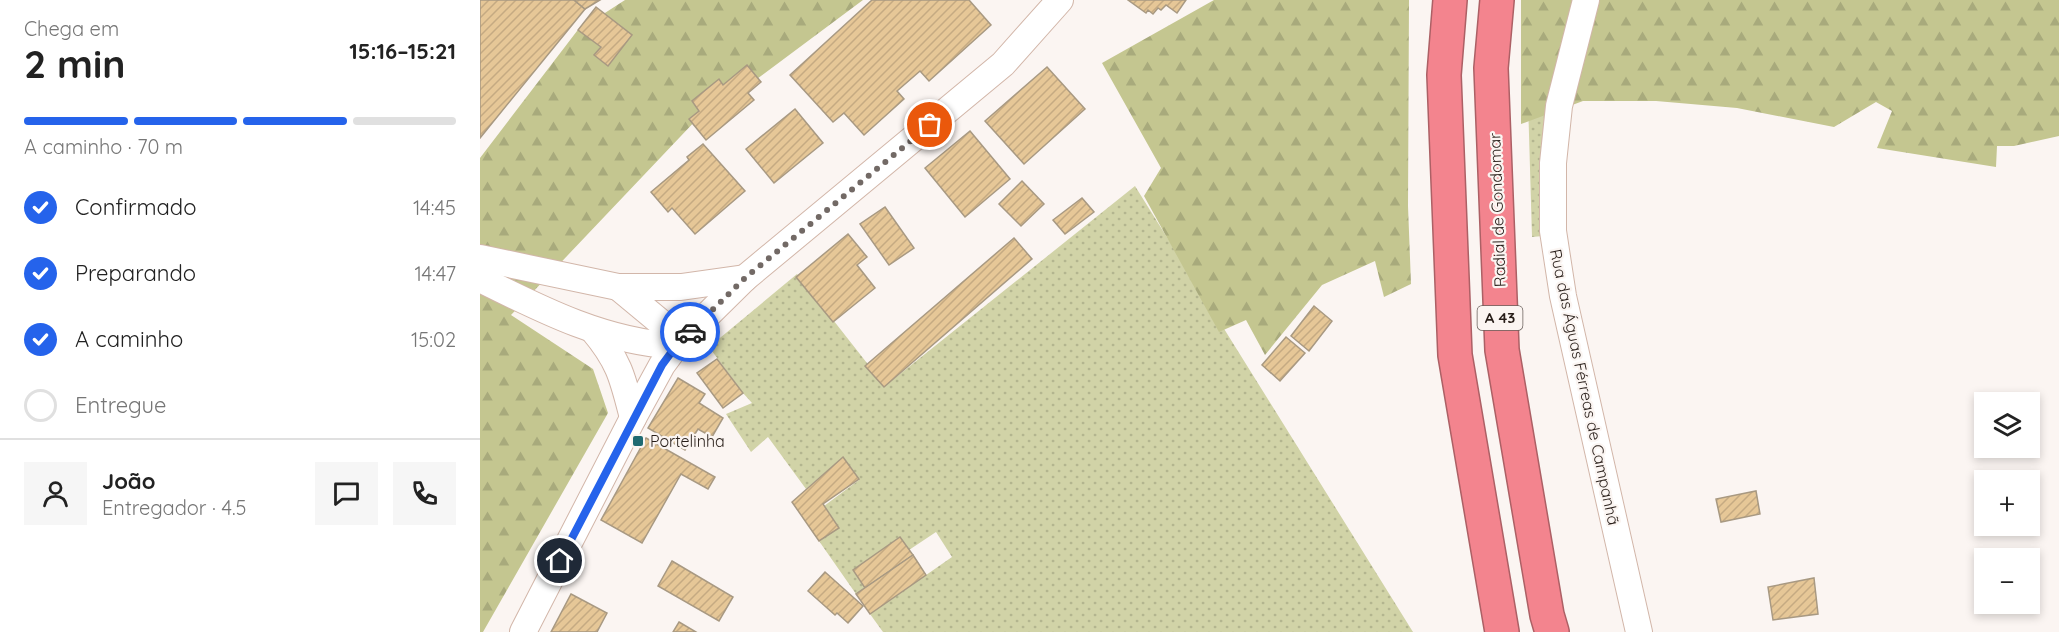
<!DOCTYPE html>
<html lang="pt">
<head>
<meta charset="utf-8">
<style>
  :root { --surface:#fff; --page:#f6f6f6; --text:#222; --muted:#767676; --line:#e0e0e0; --accent:#2563eb }
  body { margin:0; font-family:Quicksand,sans-serif; background:var(--page); color:var(--text); height:100vh; display:flex; flex-direction:column; font-size:22px; white-space:nowrap }
  * { box-sizing:border-box; margin:0 }
  p { font-size:20px; color:var(--muted) }
  .icon { flex:none; width:33px; height:33px; fill:none; stroke:currentColor; stroke-width:2; stroke-linecap:round; stroke-linejoin:round }
  .map { position:relative; flex:1; overflow:hidden }
  .drawer { display:flex; flex-direction:column; background:var(--surface); width:480px }
  .drawer>* { flex:none }
  .buttons { position:absolute; left:1494px; top:392px; display:grid; gap:12px }
  .buttons a { display:grid; place-items:center; width:66px; height:66px; border-radius:0px; background:var(--surface); box-shadow:0 3px 9px #0003; font-size:30px }
  .pin { position:absolute; display:grid; place-items:center; width:51px; height:51px; color:#fff; margin:-26px; border:3px solid #fff; border-radius:50%; box-shadow:0 2px 6px #0007 }
  .courier { position:absolute; display:grid; place-items:center; width:60px; height:60px; margin:-30px; border:4px solid #2563eb; border-radius:50%; background:#fff; color:#222; box-shadow:0 2px 8px #0007 }
  .headline em { font-style:normal; font-weight:700 }
  .headline div { display:flex; flex-direction:column-reverse }
  .headline { display:flex; align-items:center; justify-content:space-between; height:102px; padding:0 24px }
  h1 { font-size:39px; font-weight:700; line-height:45px }
  .bar { display:grid; grid-template-columns:repeat(4,1fr); gap:9px 6px; align-content:center; height:72px; padding:0 24px }
  .bar i { height:8px; border-radius:4px; background:var(--line) }
  .bar .selected { background:var(--accent) }
  .bar p { grid-column:span 4 }
  .line { display:flex; align-items:center; gap:15px; padding:0 24px; border-top:2px solid var(--line) }
  .line div { flex:1 }
  .round { display:grid; place-items:center; flex:none; width:63px; height:63px; border-radius:0px; background:var(--page) }
  ol { padding:0 24px; list-style:none }
  li { display:flex; align-items:center; gap:18px; height:66px }
  li p { margin-inline-start:auto }
  li .icon { padding:6px; border-radius:50%; background:var(--accent); color:#fff; stroke-width:4 }
  li:last-child { color:var(--muted) }
  li i { width:33px; height:33px; border:3px solid var(--line); border-radius:50% }
  main { display:flex; flex:1; min-height:0 }
  .map>svg:first-child { display:block }
  .green { fill:url(#green-dots) }
  .forest { fill:url(#forest-firs) }
  .building { fill:url(#building-hatch); stroke:#a89982; stroke-width:1.5 }
  .lines { fill:none; stroke-linecap:round; stroke-linejoin:round }
  .minor-casing { stroke:#d2b6a9; stroke-width:28 }
  .highway-casing { stroke:#ac6065; stroke-width:36 }
  .minor { stroke:#fff; stroke-width:26 }
  .highway { stroke:#f3848e; stroke-width:33 }
  .done { stroke:#726965; stroke-width:6; stroke-dasharray:0 10.8 }
  .route { stroke:#2563eb; stroke-width:8 }
  .poi-dot { fill:#1f6a72; stroke:#fbf5f2; stroke-width:2 }
  .labels { text-anchor:middle; stroke-width:4.5; stroke-linejoin:round; paint-order:stroke }
  .shield { fill:#fbf5f2; stroke:#675e5a; stroke-width:1.5 }
  .shield-label { font-size:15px; font-weight:bold; fill:#281e19 }
  .street-label { font-size:16px; fill:#281e19; stroke:#fbf5f2 }
  .poi-label { font-size:16px; fill:#281e19; stroke:#fbf5f2; text-anchor:start }
</style>
</head>
<body>
<main>
<section class="drawer">
<div class="headline"><div><h1>2 min</h1><p>Chega em</p></div><em>15:16–15:21</em></div>
<div class="bar"><i class="selected"></i><i class="selected"></i><i class="selected"></i><i></i><p>A caminho · 70 m</p></div>
<ol>
<li><svg class="icon" aria-label="check" viewBox="0 0 24 24"><path d="M5 12l5 5 9-10"/></svg>Confirmado<p>14:45</p></li>
<li><svg class="icon" aria-label="check" viewBox="0 0 24 24"><path d="M5 12l5 5 9-10"/></svg>Preparando<p>14:47</p></li>
<li><svg class="icon" aria-label="check" viewBox="0 0 24 24"><path d="M5 12l5 5 9-10"/></svg>A caminho<p>15:02</p></li>
<li><i></i>Entregue</li>
</ol>
<div class="line" style="height:108px"><a class="round"><svg class="icon" aria-label="person" viewBox="0 0 24 24"><circle cx="12" cy="8" r="4"/><path d="M4 21q1-7 8-7t8 7"/></svg></a><div><b>João</b><p>Entregador · 4.5</p></div><a class="round"><svg class="icon" aria-label="chat" viewBox="0 0 24 24"><path d="M4 5h16v11H9l-5 4z"/></svg></a><a class="round"><svg class="icon" aria-label="phone" viewBox="0 0 24 24"><path d="M5 4h4l2 5-3 2q2 4 5 5l2-3 5 2v4C11 20 4 13 5 4z"/></svg></a></div>
</section>
<div class="map">
<svg width="1579" height="632" viewBox="0 0 1579 632">
  <defs>
    <pattern id="green-dots" width="8" height="8" patternUnits="userSpaceOnUse" patternTransform="scale(1.5)"><rect width="8" height="8" fill="#d1d3a7"/><path d="M2 2h.1M6 6h.1" fill="none" stroke="#b3b58f" stroke-width="1.8" stroke-linecap="round"/></pattern>
    <pattern id="forest-firs" width="22" height="20" patternUnits="userSpaceOnUse" patternTransform="scale(1.5)"><rect width="22" height="20" fill="#c4c690"/><path d="M5 1l3.5 6h-7zM16 11l3.5 6h-7z" fill="#a8aa7c"/></pattern>
    <pattern id="building-hatch" width="6" height="6" patternUnits="userSpaceOnUse" patternTransform="scale(1.5)"><rect width="6" height="6" fill="#e6c797"/><path d="M-1 1l2-2M0 6l6-6M5 7l2-2" fill="none" stroke="#c5aa82"/></pattern>
  </defs>
  <rect width="100%" height="100%" fill="#fbf5f2"/>
  <g class="green">
    <path d="M1096,0l-33,236 -11,1 -6,-205z"/>
    <path d="M655,186l278,446h-530l-13,-18 82,-57 -16,-25 -27,18 -9,-13 -47,33 12,18 -9,6 -37,-53 20,-13 -15,-22 35,-26 -16,-23 -37,32 -38,-52 -17,15 -25,-38 26,-11 -9,-10 -34,-46 88,-73 88,112z"/>
  </g>
  <g class="forest">
    <path d="M145,0h238l-133,99 -31,18 -188,198 82,54 15,44 -125,219h-3v-474l97,-127z"/>
    <path d="M734,0h195l-1,206 3,78 -27,13 -9,-36 -53,24 -57,70 -19,-35 -27,12 -75,-136 17,-28 -59,-105z"/>
    <path d="M1041,0h538v136l-45,10h-17l-1,21 -119,-19 15,-37 -16,-9 -42,25 -97,-19 -81,-7h-73l-62,23z"/>
  </g>
  <g class="building">
    <path d="M0,0h94l11,9 -105,129z"/>
    <path d="M94,0h26l-15,9z"/>
    <path d="M392,0h97l22,25 -62,56 -9,-10 -23,20 7,8 -40,36 -20,-22 -11,9 -43,-47z"/>
    <path d="M648,0h58l-9,13 -11,-8 -5,5 -3,-2 -5,6 -5,-4 -2,3z"/>
    <path d="M116,7l36,28 -24,31 -14,-11 7,-8 -23,-17z"/>
    <path d="M267,65l14,17 -13,11 6,7 -48,40 -17,-21 10,-8 -7,-10 27,-22 4,6z"/>
    <path d="M567,67l38,42 -61,55 -39,-43z"/>
    <path d="M315,109l28,34 -49,40 -28,-34z"/>
    <path d="M490,131l40,48 -45,38 -40,-49z"/>
    <path d="M223,144l42,47 -50,43 -23,-26 -4,4 -17,-20 38,-32 -2,-3z"/>
    <path d="M542,181l22,23 -23,22 -22,-22z"/>
    <path d="M602,198l12,14 -29,22 -12,-14z"/>
    <path d="M405,207l29,41 -25,17 -29,-41z"/>
    <path d="M368,234l19,23 -10,8 18,23 -42,34 -37,-45z"/>
    <path d="M534,238l18,21 -148,128 -19,-21z"/>
    <path d="M834,306l18,15 -23,30 -18,-15z"/>
    <path d="M806,337l19,16 -25,28 -18,-16z"/>
    <path d="M237,359l26,34 -20,15 -26,-35z"/>
    <path d="M198,378l27,16 -6,9 24,15 -11,19 -14,-8 -13,21 -37,-22z"/>
    <path d="M166,438l69,39 -7,12 -27,-15 -39,69 -41,-23z"/>
    <path d="M363,457l16,22 -36,25 16,24 -20,13 -27,-39z"/>
    <path d="M1276,491l4,23 -39,8 -5,-23z"/>
    <path d="M420,537l13,18 -48,33 -12,-18z"/>
    <path d="M433,555l13,20 -56,39 -14,-20z"/>
    <path d="M192,561l61,36 -14,24 -61,-35z"/>
    <path d="M345,572l38,34 -15,17 -11,-10 -2,2 -27,-24z"/>
    <path d="M1334,578l4,36 -45,6 -5,-33z"/>
    <path d="M91,594l36,19 -10,19h-46z"/>
    <path d="M199,622l17,10h-23z"/>
  </g>
  <g class="lines">
    <defs>
      <g id="minor">
        <path d="M1106,0l-27,106 -6,57v68l10,65 76,336"/>
        <path d="M0,258l138,29h63l64,-9"/>
        <path d="M0,279c62,31 125,63 196,67"/>
        <path d="M138,287l41,34 17,25"/>
        <path d="M113,330c27,32 30,49 40,88"/>
        <path d="M43,632l110,-214 29,-53 14,-19 69,-68 258,-214 57,-64"/>
      </g>
      <g id="highway">
        <path d="M970,0l-6,75 11,280 47,277"/>
        <path d="M1017,0l-6,68 11,282 45,265 5,17"/>
      </g>
    </defs>
    <use href="#minor" class="minor-casing"/>
    <use href="#highway" class="highway-casing"/>
    <use href="#minor" class="minor"/>
    <use href="#highway" class="highway"/>
  </g>
  <g class="lines">
    <path class="done" d="M210,332l55,-54 185,-153"/>
    <path class="route" d="M80,561l102,-196 14,-19 14,-14"/>
  </g>
  <rect class="poi-dot" x="152" y="435" width="12" height="12" rx="3"/>
  <g class="labels">
    <rect class="shield" x="997.5" y="306" width="45" height="24" rx="4.5"/>
    <g class="shield-label">
      <text x="1020" y="323">A 43</text>
    </g>
    <g class="street-label">
      <text transform="translate(1017 210) rotate(-92)" y="6">Radial de Gondomar</text>
      <text transform="translate(1105 387) rotate(78)" y="6">Rua das Águas Férreas de Campanhã</text>
    </g>
    <g class="poi-label">
      <text x="170" y="447">Portelinha</text>
    </g>
  </g>
</svg>
<div class="buttons">
<a><svg class="icon" aria-label="layers" viewBox="0 0 24 24"><path d="M12 4l9 5-9 5-9-5zM3 14l9 5 9-5"/></svg></a>
<a>+</a>
<a>−</a>
</div>
<div class="pin" style="left:450px;top:125px;background:#ea580c"><svg class="icon" aria-label="bag" viewBox="0 0 24 24"><path d="M5 8h14l-1 12H6zM9 8a3 3 0 0 1 6 0"/></svg></div>
<div class="pin" style="left:80px;top:561px;background:#1f2937"><svg class="icon" aria-label="home" viewBox="0 0 24 24"><path d="M3 11l9-7 9 7M6 9v11h12V9"/></svg></div>
<div class="courier" style="left:210px;top:332px"><svg class="icon" aria-label="car" viewBox="0 0 24 24"><path d="M5 17H2v-5l4-1 3-4h7l3 4 3 1v5h-3M9 17h6M6 11h13"/><circle cx="7" cy="17" r="2"/><circle cx="17" cy="17" r="2"/></svg></div>
</div>
</main>
</body>
</html>
